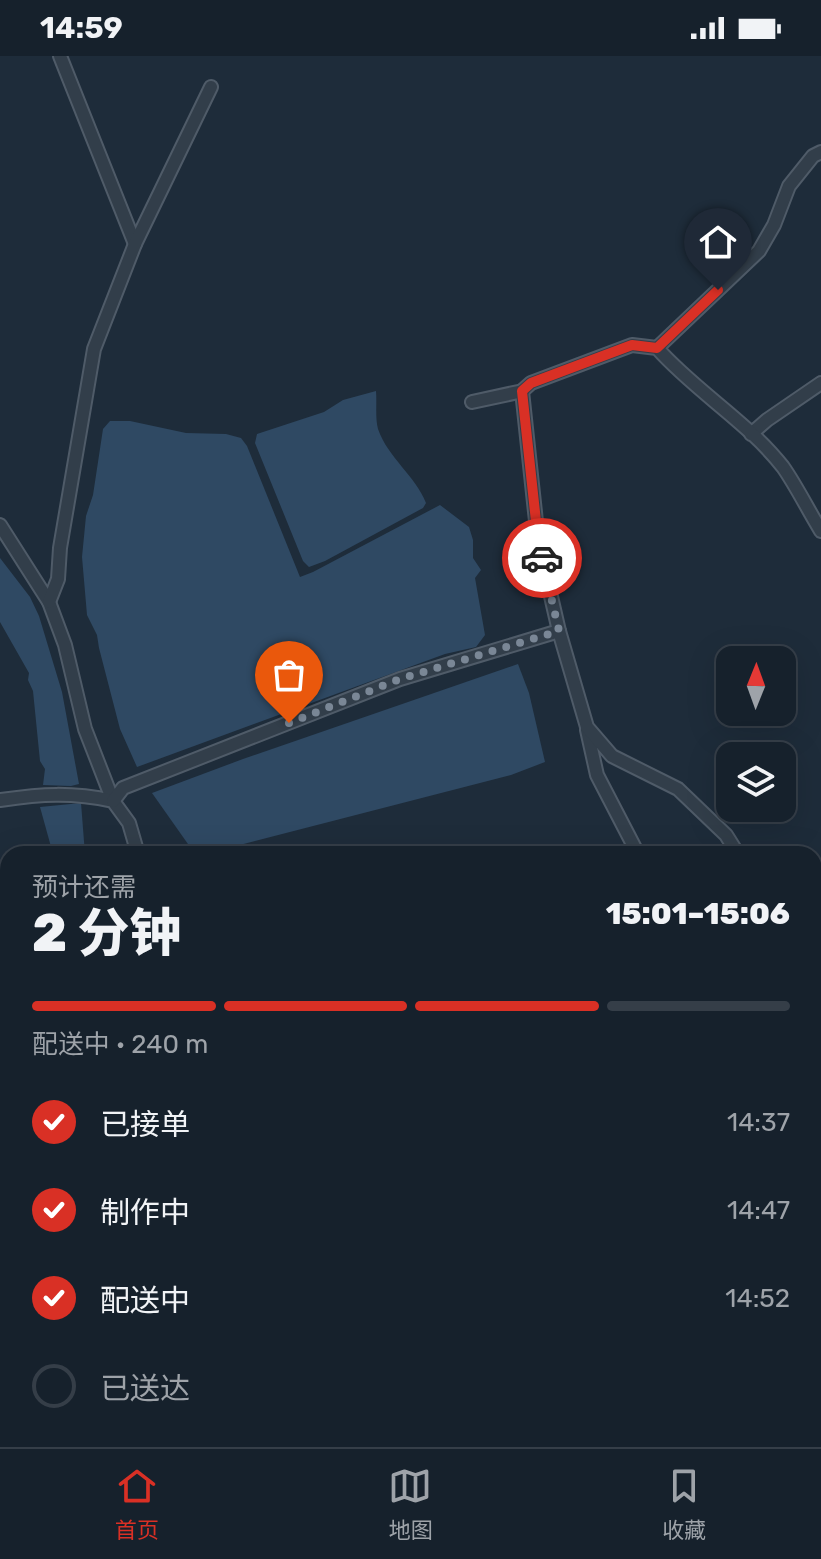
<!DOCTYPE html>
<html lang="zh">
<head>
<meta charset="utf-8">
<style>
  :root { --surface:#16212c; --page:#1f2934; --text:#f1f3f6; --muted:#9ea3a9; --line:#353e48; --accent:#d93025 }
  body { margin:0; font-family:Rubik,"Noto Sans SC",sans-serif; background:var(--page); color:var(--text); height:100vh; display:flex; flex-direction:column; font-size:30px; white-space:nowrap }
  * { box-sizing:border-box; margin:0 }
  p { font-size:26px; color:var(--muted) }
  .icon { flex:none; width:44px; height:44px; fill:none; stroke:currentColor; stroke-width:2; stroke-linecap:round; stroke-linejoin:round }
  .map { position:relative; flex:1; overflow:hidden }
  .details { position:absolute; left:0px; top:790px; width:822px; height:602px; display:flex; flex-direction:column; background:var(--surface); border-radius:24px 24px 0 0; box-shadow:0 8px 32px #0002,0 0 0 2px var(--line) }
  .details>* { flex:none }
  .needle { width:52px; rotate:1deg }
  .fabs { position:absolute; left:716px; top:590px; display:grid; gap:16px }
  .fabs a { display:grid; place-items:center; width:80px; height:80px; border-radius:16px; background:var(--surface); box-shadow:0 8px 32px #0002,0 0 0 2px var(--line); font-size:40px }
  .pin { position:absolute; display:grid; place-items:center; width:68px; height:68px; color:#fff; margin:-82px -34px; border-radius:50% 50% 50% 0; rotate:-45deg; box-shadow:0 0 8px #0007 }
  .pin .icon { rotate:45deg }
  .courier { position:absolute; display:grid; place-items:center; width:80px; height:80px; margin:-40px; border:6px solid #d93025; border-radius:50%; background:#fff; color:#222; box-shadow:0 2px 10px #0007 }
  .head em { font-style:normal; font-weight:800 }
  .head div { display:flex; flex-direction:column-reverse }
  .head { display:flex; align-items:center; justify-content:space-between; height:136px; padding:0 32px }
  h1 { font-size:52px; font-weight:800; line-height:60px }
  .bar { display:grid; grid-template-columns:repeat(4,1fr); gap:12px 8px; align-content:center; height:96px; padding:0 32px }
  .bar i { height:10px; border-radius:6px; background:var(--line) }
  .bar .on { background:var(--accent) }
  .bar p { grid-column:span 4 }
  ol { padding:0 32px; list-style:none }
  li { display:flex; align-items:center; gap:24px; height:88px }
  li p { margin-inline-start:auto }
  li .icon { padding:8px; border-radius:50%; background:var(--accent); color:#fff; stroke-width:4 }
  li:last-child { color:var(--muted) }
  li i { width:44px; height:44px; border:4px solid var(--line); border-radius:50% }
  .status { display:flex; justify-content:space-between; align-items:center; height:56px; padding:0 40px; background:var(--surface); direction:ltr }
  .status svg { height:22px; fill:currentColor }
  .tabs { display:flex; justify-content:space-around; align-items:center; height:112px; border-top:2px solid var(--line); background:var(--surface); font-size:22px; color:var(--muted) }
  .tabs a { display:grid; justify-items:center; gap:4px }
  .tabs .on { color:var(--accent) }
  .map>svg:first-child { display:block }
  .park { fill:url(#park-crowns) }
  .water { fill:#2f4963 }
  .lines { fill:none; stroke-linecap:round; stroke-linejoin:round }
  .minor-casing { stroke:#4f5b68; stroke-width:16 }
  .minor { stroke:#323e4a; stroke-width:12 }
  .done { stroke:#7a8796; stroke-width:8; stroke-dasharray:0 14.4 }
  .route { stroke:#d93025; stroke-width:10 }
</style>
</head>
<body>
<div class="status"><b>14:59</b><svg viewBox="0 0 49 12"><path d="M0 12V9h3v3zM5 12V6h3v6zM10 12V3h3v9zM15 12V0h3v12zM26 1h20v11H26zM47 4h2v5h-2z"/></svg></div>
<div class="map">
<svg width="821" height="1391" viewBox="0 0 821 1391">
  <defs>
    <pattern id="park-crowns" width="20" height="18" patternUnits="userSpaceOnUse" patternTransform="scale(2)"><rect width="20" height="18" fill="#203a3b"/><path d="M2 6a3 3 0 1 1 6 0M12 15a3 3 0 1 1 6 0" fill="none" stroke="#3e5456"/></pattern>
  </defs>
  <rect width="100%" height="100%" fill="#1e2c3a"/>
  <g class="park">
    <path d="M814,1059l7,7v242l-7,-4z"/>
    <path d="M318,1384h105l-20,7h-93z"/>
    <path d="M502,1384h307l-1,2 4,5h-307z"/>
  </g>
  <g class="water">
    <path d="M376,335c1,12 -1,27 2,38 10,29 37,46 48,74l-3,5 -98,53 -16,6 -6,-6 -48,-118 2,-9 67,-22 19,-12z"/>
    <path d="M110,365h20l56,12 40,1 15,4 6,8 53,131 13,-5 127,-67 29,22 4,13v18l8,12 -6,8 10,57 -9,12 -31,7 -308,113 -17,-38 -21,-81 -2,-13 -10,-20 -5,-58 4,-41 7,-21 10,-66z"/>
    <path d="M0,502l30,39 9,19 23,76 17,92 -8,2 -28,-1 2,-16 -5,-8 -7,-70 -5,-11 1,-7 -29,-51z"/>
    <path d="M518,608l11,29 16,69 -34,13 -306,79h-10l-43,-61 91,-34z"/>
    <path d="M81,747l4,51h-32l-13,-47z"/>
  </g>
  <g class="lines">
    <defs>
      <g id="minor">
        <path d="M60,0l75,188"/>
        <path d="M657,292l102,-97 15,-26 15,-39 24,-30 8,-4"/>
        <path d="M472,346l51,-11"/>
        <path d="M751,378l16,-14 54,-37"/>
        <path d="M0,469l49,77 16,43 20,84 28,72"/>
        <path d="M49,546l9,-23 2,-31 34,-199 41,-105 76,-157"/>
        <path d="M587,674l10,45 41,79"/>
        <path d="M0,744c42,-6 71,-8 113,1l16,22 9,31"/>
        <path d="M113,745l10,-13 277,-109 159,-48"/>
        <path d="M738,798l-12,-19 -48,-46 -66,-33 -25,-29 -28,-96 -21,-91 -16,-149 9,-8 101,-38 25,3c38,43 91,74 126,119 14,20 25,43 38,64"/>
        <path d="M814,910l7,-7"/>
        <path d="M814,1059l7,6"/>
        <path d="M814,1310l7,4"/>
        <path d="M0,1369l8,3"/>
        <path d="M28,1384l11,7"/>
        <path d="M187,1384l2,7"/>
        <path d="M496,1384l3,7"/>
        <path d="M302,1391l8,-7"/>
        <path d="M413,1391l20,-7"/>
      </g>
    </defs>
    <use href="#minor" class="minor-casing"/>
    <use href="#minor" class="minor"/>
  </g>
  <g class="lines">
    <path class="done" d="M289,667l111,-44 159,-48 -17,-73"/>
    <path class="route" d="M542,502l-4,-18 -16,-149 9,-8 101,-38 25,3 61,-58"/>
  </g>
</svg>
<div class="fabs">
<a><svg class="needle" viewBox="-14 -14 28 28"><path d="M0-13l5 13h-10z" fill="#e53935"/><path d="M0 13l5-13h-10z" fill="#9ea3a9"/></svg></a>
<a><svg class="icon" aria-label="layers" viewBox="0 0 24 24"><path d="M12 4l9 5-9 5-9-5zM3 14l9 5 9-5"/></svg></a>
</div>
<div class="pin" style="left:289px;top:667px;background:#ea580c"><svg class="icon" aria-label="bag" viewBox="0 0 24 24"><path d="M5 8h14l-1 12H6zM9 8a3 3 0 0 1 6 0"/></svg></div>
<div class="pin" style="left:718px;top:234px;background:#1f2937"><svg class="icon" aria-label="home" viewBox="0 0 24 24"><path d="M3 11l9-7 9 7M6 9v11h12V9"/></svg></div>
<div class="courier" style="left:542px;top:502px"><svg class="icon" aria-label="car" viewBox="0 0 24 24"><path d="M5 17H2v-5l4-1 3-4h7l3 4 3 1v5h-3M9 17h6M6 11h13"/><circle cx="7" cy="17" r="2"/><circle cx="17" cy="17" r="2"/></svg></div>
<section class="details">
<div class="head"><div><h1>2 分钟</h1><p>预计还需</p></div><em>15:01–15:06</em></div>
<div class="bar"><i class="on"></i><i class="on"></i><i class="on"></i><i></i><p>配送中 · 240 m</p></div>
<ol>
<li><svg class="icon" aria-label="check" viewBox="0 0 24 24"><path d="M5 12l5 5 9-10"/></svg>已接单<p>14:37</p></li>
<li><svg class="icon" aria-label="check" viewBox="0 0 24 24"><path d="M5 12l5 5 9-10"/></svg>制作中<p>14:47</p></li>
<li><svg class="icon" aria-label="check" viewBox="0 0 24 24"><path d="M5 12l5 5 9-10"/></svg>配送中<p>14:52</p></li>
<li><i></i>已送达</li>
</ol>
</section>
</div>
<nav class="tabs">
<a class="on"><svg class="icon" aria-label="home" viewBox="0 0 24 24"><path d="M3 11l9-7 9 7M6 9v11h12V9"/></svg>首页</a>
<a><svg class="icon" aria-label="map" viewBox="0 0 24 24"><path d="M3 6l6-2 6 2 6-2v14l-6 2-6-2-6 2zM9 4v14M15 6v14"/></svg>地图</a>
<a><svg class="icon" aria-label="saved" viewBox="0 0 24 24"><path d="M7 4h10v16l-5-4-5 4z"/></svg>收藏</a>
</nav>
</body>
</html>
